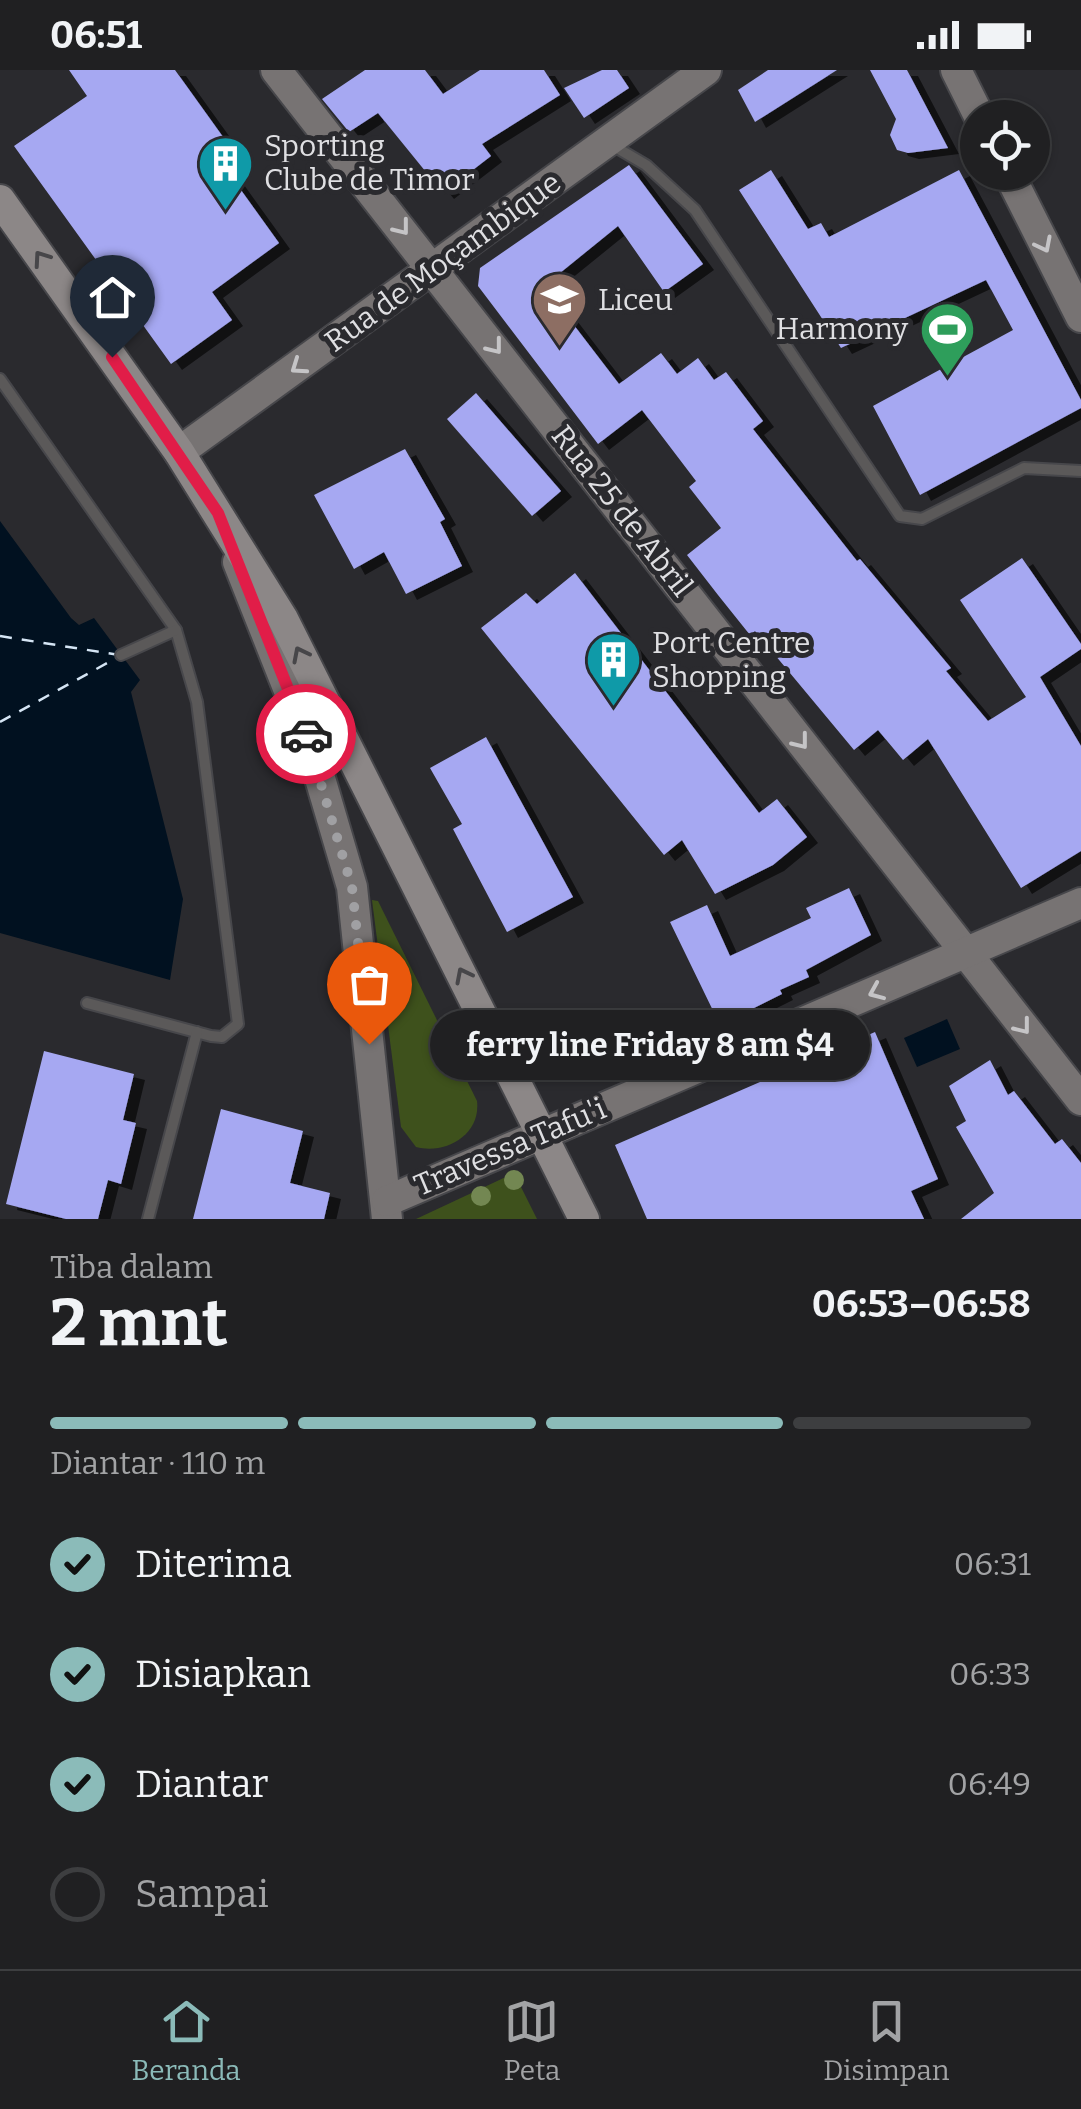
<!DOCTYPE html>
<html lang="id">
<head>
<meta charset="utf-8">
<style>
  :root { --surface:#202022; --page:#2d2d2f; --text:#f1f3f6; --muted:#a2a3a5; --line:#3d3e40; --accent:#8bbbb9 }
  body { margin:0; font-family:Bitter,serif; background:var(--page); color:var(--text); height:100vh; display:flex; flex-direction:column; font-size:38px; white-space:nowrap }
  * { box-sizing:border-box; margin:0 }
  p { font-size:32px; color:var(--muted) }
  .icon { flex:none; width:55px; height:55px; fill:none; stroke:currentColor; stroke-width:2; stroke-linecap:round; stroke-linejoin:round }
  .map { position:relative; height:1149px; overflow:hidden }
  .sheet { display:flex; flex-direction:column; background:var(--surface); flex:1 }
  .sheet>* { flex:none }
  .tools { position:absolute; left:960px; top:30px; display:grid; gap:20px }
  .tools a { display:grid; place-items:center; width:90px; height:90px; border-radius:50%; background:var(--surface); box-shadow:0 2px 8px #0004,0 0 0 2px var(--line); font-size:50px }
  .pin { position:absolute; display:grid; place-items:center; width:85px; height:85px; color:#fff; margin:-102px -42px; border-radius:50% 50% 50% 0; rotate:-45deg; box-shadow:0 0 10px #0007 }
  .pin .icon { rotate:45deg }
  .courier { position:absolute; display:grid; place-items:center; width:100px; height:100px; margin:-50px; border:8px solid #e11d48; border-radius:50%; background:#fff; color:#222; box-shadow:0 2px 12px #0007 }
  .bubble { position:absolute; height:70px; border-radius:35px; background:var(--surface); box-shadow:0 2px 8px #0004,0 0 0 2px var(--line); font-size:32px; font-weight:700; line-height:70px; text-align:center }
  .summary em { font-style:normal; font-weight:700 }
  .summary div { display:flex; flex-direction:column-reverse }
  .summary { display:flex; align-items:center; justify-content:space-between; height:170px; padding:0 50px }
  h1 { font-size:65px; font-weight:700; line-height:75px }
  .bar { display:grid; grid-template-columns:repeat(4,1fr); gap:15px 10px; align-content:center; height:120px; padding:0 50px }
  .bar i { height:12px; border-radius:8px; background:var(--line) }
  .bar .active { background:var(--accent) }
  .bar p { grid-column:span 4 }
  ol { padding:0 50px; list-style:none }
  li { display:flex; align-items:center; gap:30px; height:110px }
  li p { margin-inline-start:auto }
  li .icon { padding:10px; border-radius:50%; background:var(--accent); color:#111; stroke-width:4 }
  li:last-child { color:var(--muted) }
  li i { width:55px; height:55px; border:5px solid var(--line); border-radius:50% }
  .status { display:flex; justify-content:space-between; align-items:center; height:70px; padding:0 50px; background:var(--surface); direction:ltr }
  .status svg { height:28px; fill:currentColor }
  .tabs { display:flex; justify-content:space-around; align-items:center; height:140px; border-top:2px solid var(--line); background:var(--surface); font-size:28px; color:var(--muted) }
  .tabs a { display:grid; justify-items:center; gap:5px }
  .tabs .active { color:var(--accent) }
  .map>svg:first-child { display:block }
  .green { fill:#3e511c }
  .water { fill:#011120 }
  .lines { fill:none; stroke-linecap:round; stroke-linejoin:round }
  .ferry { stroke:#d5e5f4; stroke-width:2.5; stroke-dasharray:12 10; stroke-linecap:butt }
  .building { fill:#a6a8f2; filter:url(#shadow) }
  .lane-casing { stroke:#47474b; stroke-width:14 }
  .secondary-casing { stroke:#47474b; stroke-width:34 }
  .primary-casing { stroke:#47474b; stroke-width:34 }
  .lane { stroke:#5b5959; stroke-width:10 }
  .secondary { stroke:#777373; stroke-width:30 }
  .primary { stroke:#8c8787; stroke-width:30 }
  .tree { fill:#738752 }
  .oneway { stroke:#c5c4c6 }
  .oneway2 { stroke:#474649 }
  .done { stroke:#a0a0a3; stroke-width:10; stroke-dasharray:0 18 }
  .route { stroke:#e11d48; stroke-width:12 }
  .labels { text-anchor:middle; stroke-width:10; stroke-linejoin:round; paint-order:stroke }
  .poi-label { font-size:30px; fill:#dfdfe2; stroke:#2a2a2e; text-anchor:start }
  .street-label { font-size:30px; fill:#dfdfe2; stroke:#2a2a2e }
</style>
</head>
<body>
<div class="status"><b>06:51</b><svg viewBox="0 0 49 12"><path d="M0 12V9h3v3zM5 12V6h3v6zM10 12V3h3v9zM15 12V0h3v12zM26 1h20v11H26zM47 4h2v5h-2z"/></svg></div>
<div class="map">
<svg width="1081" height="1149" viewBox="0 0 1081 1149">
  <defs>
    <filter id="shadow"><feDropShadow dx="11" dy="6" stdDeviation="0" flood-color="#0009"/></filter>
  </defs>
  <rect width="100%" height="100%" fill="#2a2a2e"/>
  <g class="green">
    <path d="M372,830l6,1 99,200c4,33 -31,54 -61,46l-15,-20z"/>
    <path d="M514,1103l23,46h-121z"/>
  </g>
  <g class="water">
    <path d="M0,451l71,97 8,7 15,-7 46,62 -9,12 52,207 -13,81 -170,-47z"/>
    <path d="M947,949l13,30 -43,18 -13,-29z"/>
  </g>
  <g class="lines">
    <g class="ferry">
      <path d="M0,566l119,19"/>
      <path d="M0,652l120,-66"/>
    </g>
  </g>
  <g class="building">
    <path d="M69,0h106l61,85 -13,10 56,78 -67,49 20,28 -61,44 -157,-218 73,-50z"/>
    <path d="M365,0h60l18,24 37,-24h64l16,25 -78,49 9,12 -48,37 -65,-80 -29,19 -27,-33z"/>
    <path d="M602,0h15l12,18 -45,30 -20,-30z"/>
    <path d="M768,0h69l-82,52 -17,-32z"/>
    <path d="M870,0h37l41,78 -40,5 -11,-3 -7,-15 6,-16z"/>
    <path d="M629,95l74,99 -39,28 -46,-66 -74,60 75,98 42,-31 16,21 21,-16 16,22 12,-8 37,49 -10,8 104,132 3,-2 91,109 -5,3 42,50 38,-24 -66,-97 62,-42 59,86v5l-41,28 41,69v105l-60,37 -93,-149 -25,21 -25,-30 -24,20 -99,-119 -5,4 -32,-40 -31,-40 34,-27 -32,-41 7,-6 -54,-71 -44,34 -120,-158 2,-18z"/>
    <path d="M771,100l37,59 13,-6 8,14 130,-67 122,230v8l-161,87 -47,-89 140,-76 -27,-50 -145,68 -102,-158z"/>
    <path d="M476,323l85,98 -29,25 -85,-97z"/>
    <path d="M405,379l40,70 -5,3 22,44 -56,28 -22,-42 -30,17 -40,-74z"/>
    <path d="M575,503l184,240 18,-14 30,38 -34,28 -58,29 -33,-54 -18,15 -183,-227 45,-35 11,11z"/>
    <path d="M486,667l87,160 -66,35 -54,-103 9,-5 -32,-56z"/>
    <path d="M849,818l22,47 -65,35 3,7 -29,13 2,4 -62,31 -50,-103 37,-17 23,51 81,-38 -5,-10z"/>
    <path d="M875,962l63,147 -27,12 13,28h-277l-32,-74z"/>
    <path d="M44,981l90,23 -11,46 13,3 -15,61 -13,-4 -10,39h-32l-60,-15z"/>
    <path d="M990,990l18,35 6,-4 41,53 7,-5 19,24v56h-120l33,-26 -38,-66 10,-6 -17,-35z"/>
    <path d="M221,1039l82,22 -13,52 40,10 -6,26h-131z"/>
  </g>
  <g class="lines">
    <defs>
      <g id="lane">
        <path d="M612,75l34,20 49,45 205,306 22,3 102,-51 57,3"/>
        <path d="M0,309l176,251 21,72 41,322 -16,13 -11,-1 -124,-33"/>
        <path d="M121,585l55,-25"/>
        <path d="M148,1149l49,-187"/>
      </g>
      <g id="secondary">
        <path d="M276,0l805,1030"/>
        <path d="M956,0l24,48"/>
        <path d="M1008,102l73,145"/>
        <path d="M179,382l527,-382"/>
        <path d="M238,492l71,179 43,146 35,332"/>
        <path d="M387,1131l694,-298"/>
      </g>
      <path id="primary" d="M0,130l179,252 104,167 301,600"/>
    </defs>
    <use href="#lane" class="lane-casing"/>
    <use href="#secondary" class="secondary-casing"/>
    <use href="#primary" class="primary-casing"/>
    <use href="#lane" class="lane"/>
    <use href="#secondary" class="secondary"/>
    <use href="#primary" class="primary"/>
  </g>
  <g class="tree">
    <circle cx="514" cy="1110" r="10"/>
    <circle cx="481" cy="1126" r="10"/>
  </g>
  <defs><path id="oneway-chevron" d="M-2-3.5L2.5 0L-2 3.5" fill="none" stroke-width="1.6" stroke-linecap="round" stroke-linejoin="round" transform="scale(2.5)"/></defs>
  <g class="oneway">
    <use href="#oneway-chevron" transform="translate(402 158) rotate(52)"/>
    <use href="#oneway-chevron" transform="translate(1044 175) rotate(63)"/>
    <use href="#oneway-chevron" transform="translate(495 277) rotate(52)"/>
    <use href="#oneway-chevron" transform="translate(298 297) rotate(145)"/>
    <use href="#oneway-chevron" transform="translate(801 672) rotate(52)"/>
    <use href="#oneway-chevron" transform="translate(876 922) rotate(157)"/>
    <use href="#oneway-chevron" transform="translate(1023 957) rotate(52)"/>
  </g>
  <g class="oneway2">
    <use href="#oneway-chevron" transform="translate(41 188) rotate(-125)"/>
    <use href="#oneway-chevron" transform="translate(300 584) rotate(-117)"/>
    <use href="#oneway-chevron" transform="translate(463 905) rotate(-117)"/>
  </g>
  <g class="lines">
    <path class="done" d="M306,664l46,153 17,157"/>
    <path class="route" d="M112,287l106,156 88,221"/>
  </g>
  <defs>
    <symbol id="building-pin" viewBox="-11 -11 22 30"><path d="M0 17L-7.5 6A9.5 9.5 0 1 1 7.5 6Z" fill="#0f9aa8" stroke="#2a2a2e"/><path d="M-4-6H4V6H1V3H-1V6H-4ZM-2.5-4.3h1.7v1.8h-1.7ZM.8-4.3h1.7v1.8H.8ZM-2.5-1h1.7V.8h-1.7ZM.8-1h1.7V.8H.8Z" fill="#fff"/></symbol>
    <symbol id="university-pin" viewBox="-11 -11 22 30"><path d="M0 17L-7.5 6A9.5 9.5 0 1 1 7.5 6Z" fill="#8d6e63" stroke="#2a2a2e"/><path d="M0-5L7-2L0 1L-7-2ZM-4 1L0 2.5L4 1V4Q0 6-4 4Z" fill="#fff"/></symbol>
    <symbol id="stadium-pin" viewBox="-11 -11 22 30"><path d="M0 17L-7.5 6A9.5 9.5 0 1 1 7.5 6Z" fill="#2e9e5b" stroke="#2a2a2e"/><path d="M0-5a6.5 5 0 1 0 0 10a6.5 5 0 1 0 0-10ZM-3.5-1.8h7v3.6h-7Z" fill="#fff"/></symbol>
  </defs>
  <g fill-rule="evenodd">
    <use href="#building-pin" x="194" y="62" width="63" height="86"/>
    <use href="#university-pin" x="528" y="198" width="63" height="86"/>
    <use href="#stadium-pin" x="916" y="228" width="63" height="86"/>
    <use href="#building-pin" x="582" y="558" width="63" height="86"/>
  </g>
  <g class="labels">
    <g class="poi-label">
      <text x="264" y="86">Sporting<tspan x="264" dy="34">Clube de Timor</tspan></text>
      <text x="598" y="240">Liceu</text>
      <text x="908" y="269" text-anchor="end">Harmony</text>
      <text x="652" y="583">Port Centre<tspan x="652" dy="34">Shopping</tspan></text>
    </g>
    <g class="street-label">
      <text transform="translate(443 192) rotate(-36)" y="10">Rua de Moçambique</text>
      <text transform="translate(622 441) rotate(52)" y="10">Rua 25 de Abril</text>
      <text transform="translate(510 1077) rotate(-23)" y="10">Travessa Tafu'i</text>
    </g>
  </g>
</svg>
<div class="tools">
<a><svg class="icon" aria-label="locate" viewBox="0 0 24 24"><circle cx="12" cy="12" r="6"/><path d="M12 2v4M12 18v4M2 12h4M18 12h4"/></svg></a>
</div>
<div class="pin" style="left:369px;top:974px;background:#ea580c"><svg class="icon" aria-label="bag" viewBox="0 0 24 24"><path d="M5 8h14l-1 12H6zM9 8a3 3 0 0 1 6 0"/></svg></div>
<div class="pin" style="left:112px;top:287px;background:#1f2937"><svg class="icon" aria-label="home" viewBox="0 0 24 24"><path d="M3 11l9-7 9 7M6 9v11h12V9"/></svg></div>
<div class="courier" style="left:306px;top:664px"><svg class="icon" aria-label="car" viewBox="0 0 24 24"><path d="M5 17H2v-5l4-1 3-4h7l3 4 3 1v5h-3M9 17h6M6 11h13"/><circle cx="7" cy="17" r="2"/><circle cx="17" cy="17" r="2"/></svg></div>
<div class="bubble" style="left:430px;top:940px;width:440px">ferry line Friday 8 am $4</div>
</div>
<section class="sheet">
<div class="summary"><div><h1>2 mnt</h1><p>Tiba dalam</p></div><em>06:53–06:58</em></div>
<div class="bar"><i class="active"></i><i class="active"></i><i class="active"></i><i></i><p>Diantar · 110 m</p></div>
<ol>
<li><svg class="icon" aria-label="check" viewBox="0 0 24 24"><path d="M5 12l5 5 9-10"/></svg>Diterima<p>06:31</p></li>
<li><svg class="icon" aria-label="check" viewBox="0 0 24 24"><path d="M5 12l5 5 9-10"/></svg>Disiapkan<p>06:33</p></li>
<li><svg class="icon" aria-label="check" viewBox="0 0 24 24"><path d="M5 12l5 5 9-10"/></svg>Diantar<p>06:49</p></li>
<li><i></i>Sampai</li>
</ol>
</section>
<nav class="tabs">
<a class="active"><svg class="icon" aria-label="home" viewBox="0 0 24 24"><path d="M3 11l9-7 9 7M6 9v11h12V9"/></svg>Beranda</a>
<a><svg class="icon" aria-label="map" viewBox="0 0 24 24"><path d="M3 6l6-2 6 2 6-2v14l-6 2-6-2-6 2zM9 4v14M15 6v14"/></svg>Peta</a>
<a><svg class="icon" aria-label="saved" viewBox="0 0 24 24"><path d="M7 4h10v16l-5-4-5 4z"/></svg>Disimpan</a>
</nav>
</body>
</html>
